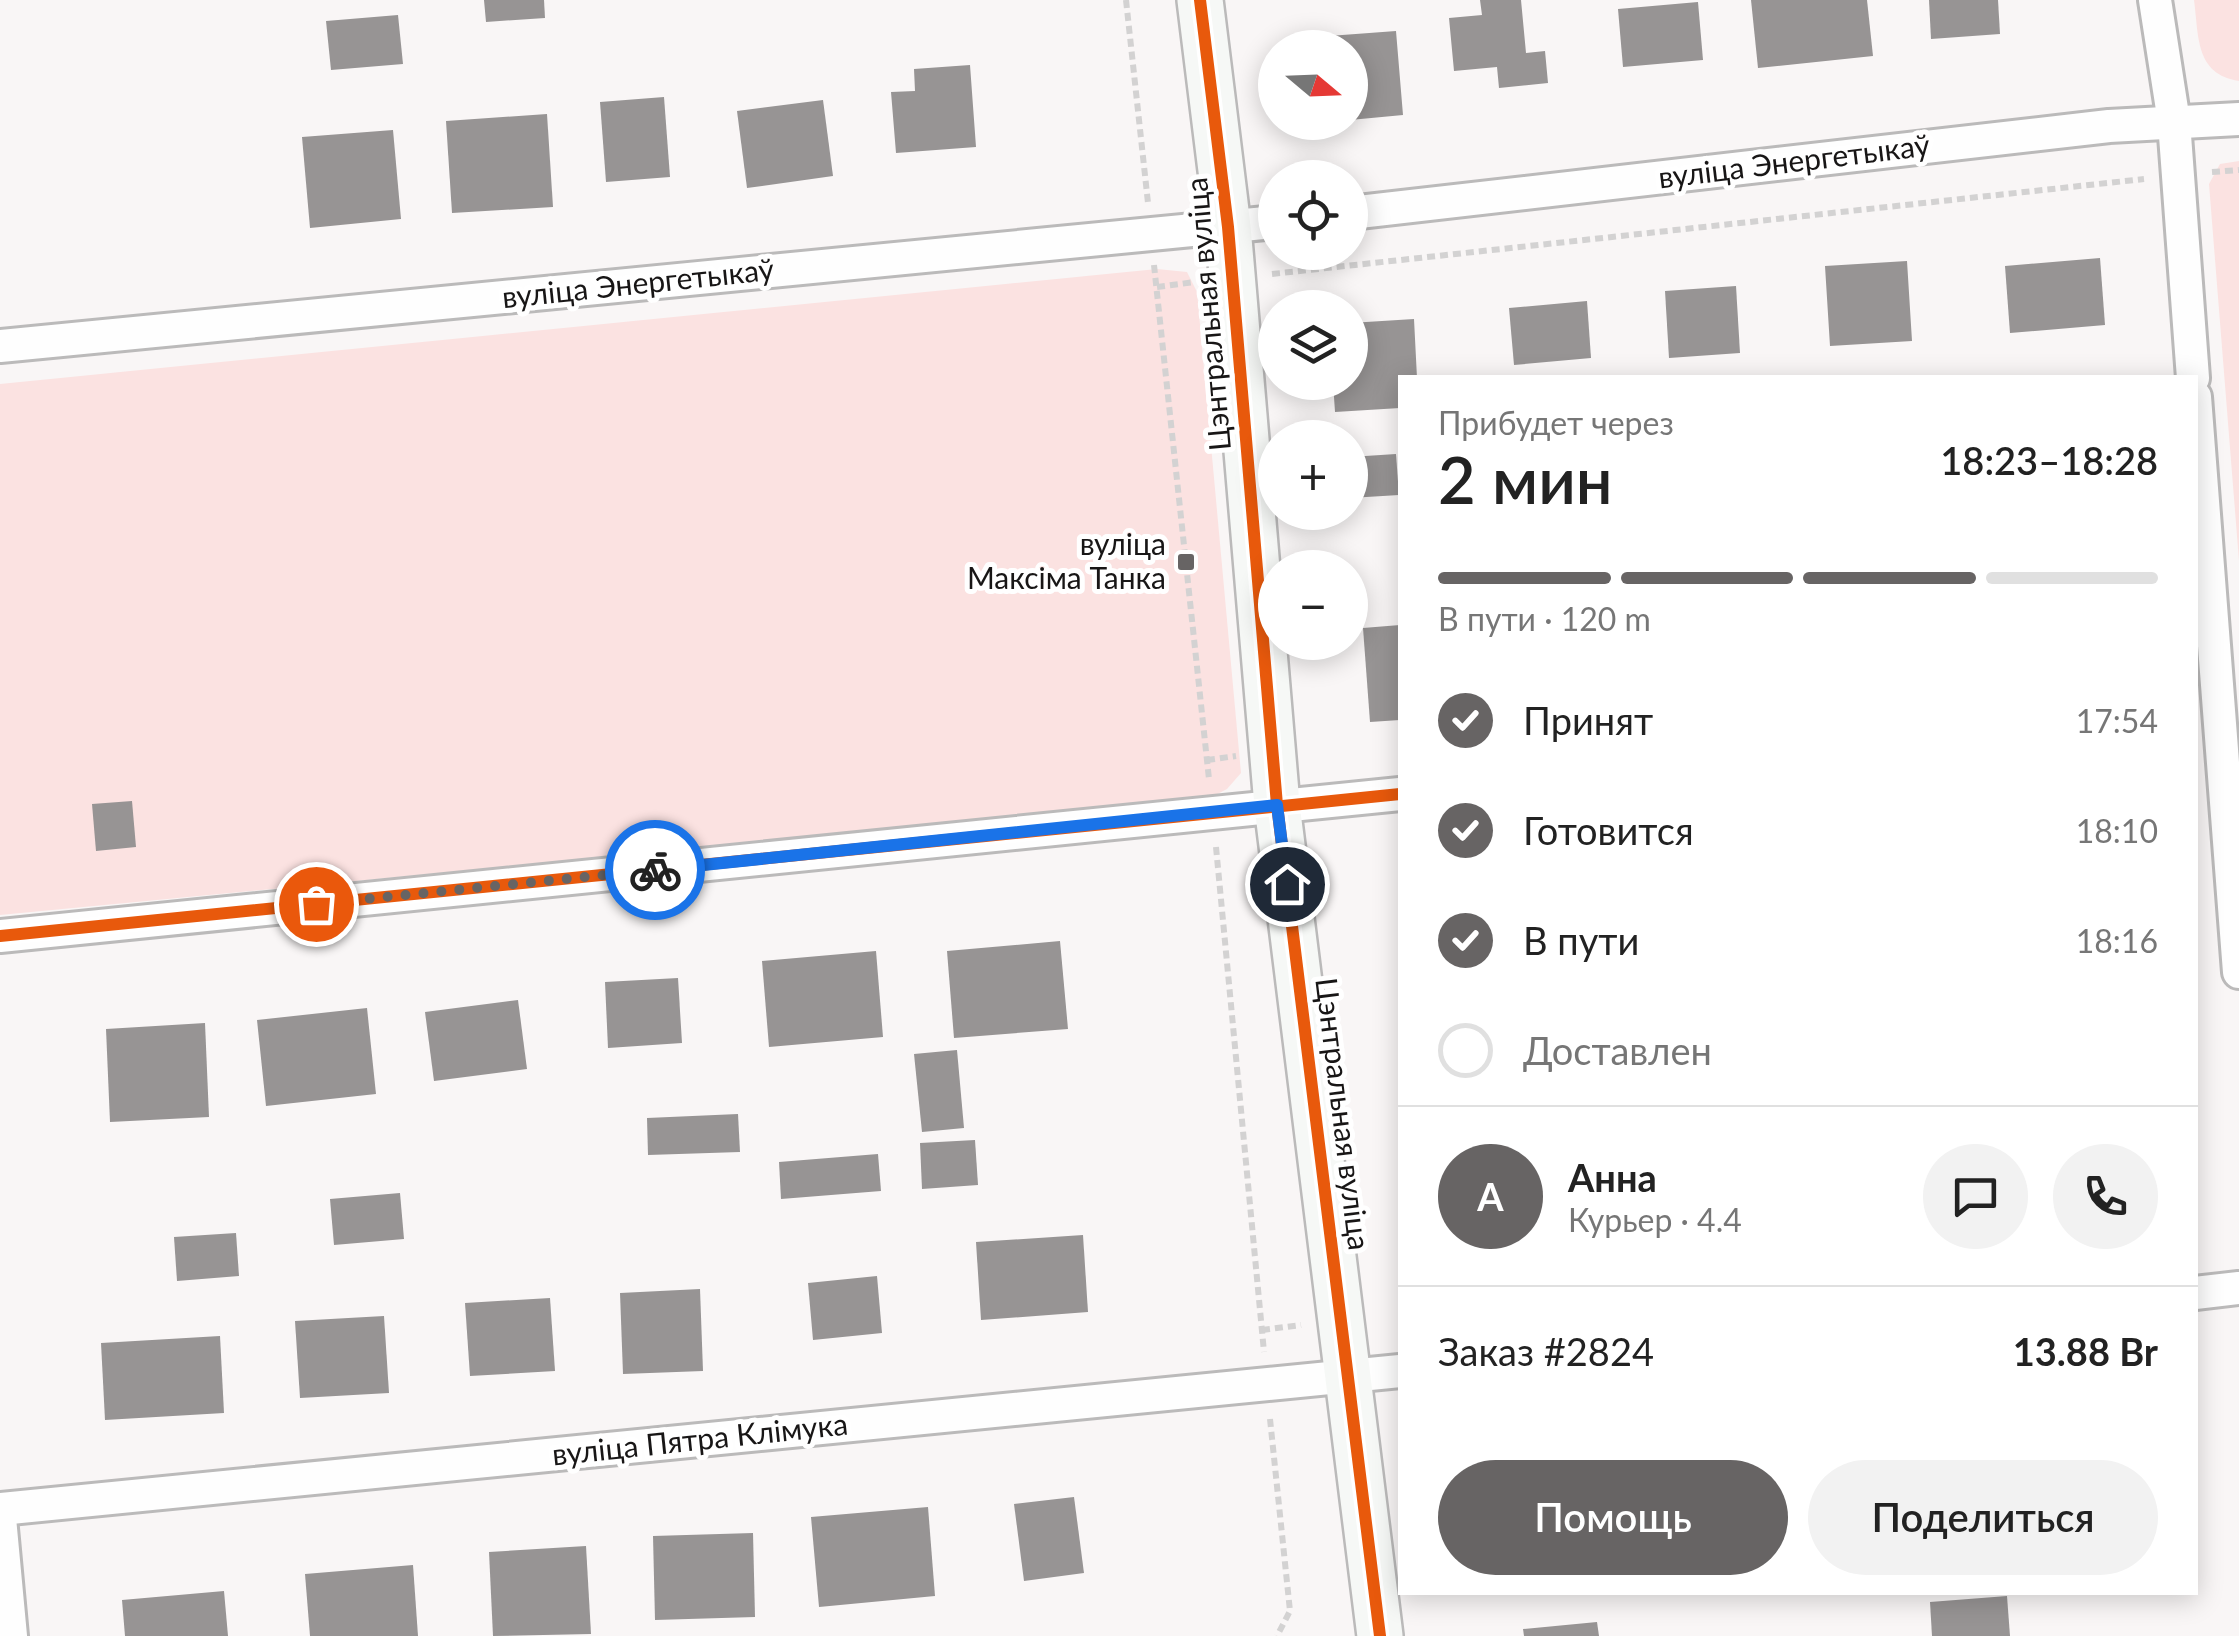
<!DOCTYPE html>
<html lang="ru">
<head>
<meta charset="utf-8">
<style>
  :root { --surface:#fff; --page:#f2f2f2; --text:#222; --muted:#767676; --line:#e0e0e0; --accent:#676464 }
  body { margin:0; font-family:Lato,sans-serif; background:var(--page); color:var(--text); height:100vh; display:flex; flex-direction:column; font-size:38px; white-space:nowrap }
  * { box-sizing:border-box; margin:0 }
  p { font-size:32px; color:var(--muted) }
  .icon { flex:none; width:55px; height:55px; fill:none; stroke:currentColor; stroke-width:2; stroke-linecap:round; stroke-linejoin:round }
  .map { position:relative; flex:1; overflow:hidden }
  .side { position:absolute; left:1398px; top:375px; width:800px; height:1220px; display:flex; flex-direction:column; background:var(--surface); border-radius:0px; box-shadow:0 5px 25px #0003 }
  .side>* { flex:none }
  .needle { width:65px; rotate:109deg }
  .buttons { position:absolute; left:1258px; top:30px; display:grid; gap:20px }
  .buttons a { display:grid; place-items:center; width:110px; height:110px; border-radius:50%; background:var(--surface); box-shadow:0 5px 25px #0003; font-size:50px }
  .pin { position:absolute; display:grid; place-items:center; width:85px; height:85px; color:#fff; margin:-42px; border:5px solid #fff; border-radius:50%; box-shadow:0 2px 10px #0007 }
  .courier { position:absolute; display:grid; place-items:center; width:100px; height:100px; margin:-50px; border:8px solid #1a73e8; border-radius:50%; background:#fff; color:#222; box-shadow:0 2px 12px #0007 }
  .summary em { font-style:normal; font-weight:600 }
  .summary div { display:flex; flex-direction:column-reverse }
  .summary { display:flex; align-items:center; justify-content:space-between; height:170px; padding:0 40px }
  h1 { font-size:65px; font-weight:600; line-height:75px }
  .bar { display:grid; grid-template-columns:repeat(4,1fr); gap:15px 10px; align-content:center; height:120px; padding:0 40px }
  .bar i { height:12px; border-radius:8px; background:var(--line) }
  .bar .selected { background:var(--accent) }
  .bar p { grid-column:span 4 }
  .line { display:flex; align-items:center; gap:25px; padding:0 40px; border-top:2px solid var(--line) }
  .line div { flex:1 }
  .round { display:grid; place-items:center; flex:none; width:105px; height:105px; border-radius:52px; background:var(--page) }
  ol { padding:0 40px; list-style:none }
  li { display:flex; align-items:center; gap:30px; height:110px }
  li p { margin-inline-start:auto }
  li .icon { padding:10px; border-radius:50%; background:var(--accent); color:#fff; stroke-width:4 }
  li:last-child { color:var(--muted) }
  li i { width:55px; height:55px; border:5px solid var(--line); border-radius:50% }
  .button { display:flex; gap:20px; margin-top:auto; padding:20px 40px }
  .button a { flex:1; height:115px; border-radius:60px; background:var(--accent); color:#fff; font-size:40px; font-weight:600; line-height:115px; text-align:center }
  .button a+a { background:var(--page); color:var(--text) }
  .map>svg:first-child { display:block }
  .green { fill:#fbe2e1 }
  .building { fill:#979494 }
  .lines { fill:none; stroke-linecap:round; stroke-linejoin:round }
  .street-casing { stroke:#bbbaba; stroke-width:38 }
  .secondary-casing { stroke:#bbbaba; stroke-width:50 }
  .path { stroke:#d3d2d2; stroke-width:6; stroke-dasharray:8 5; stroke-linecap:butt }
  .street { stroke:#fefefe; stroke-width:32 }
  .secondary { stroke:#f6f8f6; stroke-width:45 }
  .cycleway-casing { stroke:#fff; stroke-width:19 }
  .cycleway { stroke:#e8590c; stroke-width:12 }
  .done { stroke:#676464; stroke-width:10; stroke-dasharray:0 18 }
  .route { stroke:#1a73e8; stroke-width:12 }
  .poi-dot { fill:#676464; stroke:#fff; stroke-width:4 }
  .labels { text-anchor:middle; stroke-width:10; stroke-linejoin:round; paint-order:stroke }
  .street-label { font-size:30px; fill:#181616; stroke:#fff }
  .poi-label { font-size:30px; fill:#181616; stroke:#fff; text-anchor:end }
</style>
</head>
<body>
<div class="map">
<svg width="2239" height="1636" viewBox="0 0 2239 1636">
  <rect width="100%" height="100%" fill="#f9f6f6"/>
  <g class="green">
    <path d="M2194,0h45v81c-44,-7 -40,-44 -45,-81z"/>
    <path d="M2239,161v400l-30,-377 11,-20z"/>
    <path d="M1157,269l30,3 10,20 44,481 -14,16 -21,11 -1206,115v-531z"/>
  </g>
  <g class="building">
    <path d="M484,0h60l1,18 -59,4z"/>
    <path d="M1480,0h41l5,53 19,-2 3,32 -49,5 -2,-21 -43,4 -5,-53 33,-3z"/>
    <path d="M1751,0h116l6,56 -115,12z"/>
    <path d="M1929,0h69l2,34 -69,5z"/>
    <path d="M1698,2l5,58 -80,7 -5,-58z"/>
    <path d="M398,15l5,49 -72,6 -5,-49z"/>
    <path d="M1396,31l7,84 -53,5v-72h-47l-1,-10z"/>
    <path d="M970,65l6,82 -80,6 -5,-61 24,-1 -1,-22z"/>
    <path d="M664,97l6,80 -64,5 -6,-80z"/>
    <path d="M823,100l10,76 -86,12 -10,-77z"/>
    <path d="M547,114l6,93 -101,6 -6,-92z"/>
    <path d="M393,130l8,89 -91,9 -8,-91z"/>
    <path d="M2100,258l5,67 -95,8 -5,-67z"/>
    <path d="M1907,261l5,80 -82,5 -5,-80z"/>
    <path d="M1736,286l4,67 -71,5 -4,-67z"/>
    <path d="M1587,301l4,57 -77,7 -5,-57z"/>
    <path d="M1414,319l3,59h-17v30l-65,4 -2,-30h17v-59z"/>
    <path d="M1396,454l3,41 -49,3v-41z"/>
    <path d="M1400,625v95l-30,2 -7,-94z"/>
    <path d="M132,801l4,46 -40,4 -4,-47z"/>
    <path d="M1060,941l8,88 -114,9 -7,-87z"/>
    <path d="M876,951l7,86 -114,10 -7,-86z"/>
    <path d="M678,978l4,65 -74,5 -3,-66z"/>
    <path d="M518,1000l9,69 -93,12 -9,-69z"/>
    <path d="M367,1008l9,86 -110,12 -9,-86z"/>
    <path d="M205,1023l4,94 -99,5 -4,-93z"/>
    <path d="M957,1050l7,78 -42,4 -8,-78z"/>
    <path d="M738,1114l2,38 -92,3 -1,-37z"/>
    <path d="M975,1140l3,45 -56,4 -2,-46z"/>
    <path d="M878,1154l3,37 -100,8 -2,-37z"/>
    <path d="M400,1193l4,46 -70,6 -4,-46z"/>
    <path d="M236,1233l3,43 -62,5 -3,-44z"/>
    <path d="M1083,1235l5,77 -107,8 -5,-78z"/>
    <path d="M877,1276l5,57 -69,7 -5,-57z"/>
    <path d="M700,1289l3,82 -80,3 -3,-81z"/>
    <path d="M550,1298l5,73 -85,5 -5,-73z"/>
    <path d="M384,1316l5,77 -89,5 -5,-77z"/>
    <path d="M220,1336l4,77 -119,7 -4,-77z"/>
    <path d="M1074,1497l10,76 -60,8 -10,-77z"/>
    <path d="M928,1507l7,89 -116,11 -8,-90z"/>
    <path d="M753,1533l2,84 -100,3 -2,-84z"/>
    <path d="M586,1546l5,88 -98,2 -4,-84z"/>
    <path d="M413,1565l5,71h-108l-5,-62z"/>
    <path d="M224,1591l4,45h-103l-3,-36z"/>
    <path d="M2007,1596l3,40h-78l-2,-34z"/>
    <path d="M1597,1622l2,14h-75l-1,-7z"/>
  </g>
  <g class="lines">
    <defs>
      <g id="street">
        <path d="M2155,0l19,122 19,256"/>
        <path d="M1350,213l759,-87 130,-7"/>
        <path d="M0,346l1275,-124"/>
        <path d="M2195,397l44,575"/>
        <path d="M0,936l1400,-142"/>
        <path d="M2195,1293l44,-5"/>
        <path d="M0,1509l1400,-138"/>
        <path d="M0,1518l11,118"/>
      </g>
      <path id="secondary" d="M1200,0l28,227 49,578 103,831"/>
    </defs>
    <use href="#street" class="street-casing"/>
    <use href="#secondary" class="secondary-casing"/>
    <g class="path">
      <path d="M1126,0l22,203"/>
      <path d="M2212,172l27,-2"/>
      <path d="M1154,265l55,514"/>
      <path d="M1272,274l872,-95"/>
      <path d="M1157,287l38,-5"/>
      <path d="M1207,760l29,-4"/>
      <path d="M1216,847l48,505"/>
      <path d="M1262,1330l39,-5"/>
      <path d="M1270,1419l20,192 -13,25"/>
    </g>
    <use href="#street" class="street"/>
    <use href="#secondary" class="secondary"/>
    <defs>
      <g id="cycleway">
        <path d="M1200,0l28,227 49,578 103,831"/>
        <path d="M0,936l1400,-142"/>
      </g>
    </defs>
    <use href="#cycleway" class="cycleway-casing"/>
    <use href="#cycleway" class="cycleway"/>
  </g>
  <g class="lines">
    <path class="done" d="M316,904l339,-34"/>
    <path class="route" d="M655,870l622,-65 10,79"/>
  </g>
  <rect class="poi-dot" x="1176" y="552" width="20" height="20" rx="5"/>
  <g class="labels">
    <g class="street-label">
      <text transform="translate(1794 162) rotate(-7)" y="10">вуліца Энергетыкаў</text>
      <text transform="translate(638 284) rotate(-6)" y="10">вуліца Энергетыкаў</text>
      <text transform="translate(1209 314) rotate(-95)" y="10">Цэнтральная вуліца</text>
      <text transform="translate(1342 1114) rotate(83)" y="10">Цэнтральная вуліца</text>
      <text transform="translate(700 1440) rotate(-6)" y="10">вуліца Пятра Клімука</text>
    </g>
    <g class="poi-label">
      <text x="1166" y="555">вуліца<tspan x="1166" dy="34">Максіма Танка</tspan></text>
    </g>
  </g>
</svg>
<div class="buttons">
<a><svg class="needle" viewBox="-14 -14 28 28"><path d="M0-13l5 13h-10z" fill="#e53935"/><path d="M0 13l5-13h-10z" fill="#767676"/></svg></a>
<a><svg class="icon" aria-label="locate" viewBox="0 0 24 24"><circle cx="12" cy="12" r="6"/><path d="M12 2v4M12 18v4M2 12h4M18 12h4"/></svg></a>
<a><svg class="icon" aria-label="layers" viewBox="0 0 24 24"><path d="M12 4l9 5-9 5-9-5zM3 14l9 5 9-5"/></svg></a>
<a>+</a>
<a>−</a>
</div>
<div class="pin" style="left:316px;top:904px;background:#ea580c"><svg class="icon" aria-label="bag" viewBox="0 0 24 24"><path d="M5 8h14l-1 12H6zM9 8a3 3 0 0 1 6 0"/></svg></div>
<div class="pin" style="left:1287px;top:884px;background:#1f2937"><svg class="icon" aria-label="home" viewBox="0 0 24 24"><path d="M3 11l9-7 9 7M6 9v11h12V9"/></svg></div>
<div class="courier" style="left:655px;top:870px"><svg class="icon" aria-label="bike" viewBox="0 0 24 24"><circle cx="6" cy="16" r="4"/><circle cx="18" cy="16" r="4"/><path d="M6 16l4-8h5l3 8M10 8l3 8H6M13 5h3"/></svg></div>
<section class="side">
<div class="summary"><div><h1>2 мин</h1><p>Прибудет через</p></div><em>18:23–18:28</em></div>
<div class="bar"><i class="selected"></i><i class="selected"></i><i class="selected"></i><i></i><p>В пути · 120 m</p></div>
<ol>
<li><svg class="icon" aria-label="check" viewBox="0 0 24 24"><path d="M5 12l5 5 9-10"/></svg>Принят<p>17:54</p></li>
<li><svg class="icon" aria-label="check" viewBox="0 0 24 24"><path d="M5 12l5 5 9-10"/></svg>Готовится<p>18:10</p></li>
<li><svg class="icon" aria-label="check" viewBox="0 0 24 24"><path d="M5 12l5 5 9-10"/></svg>В пути<p>18:16</p></li>
<li><i></i>Доставлен</li>
</ol>
<div class="line" style="height:180px"><b class="round" style="background:var(--accent);color:#fff">А</b><div><b>Анна</b><p>Курьер · 4.4</p></div><a class="round"><svg class="icon" aria-label="chat" viewBox="0 0 24 24"><path d="M4 5h16v11H9l-5 4z"/></svg></a><a class="round"><svg class="icon" aria-label="phone" viewBox="0 0 24 24"><path d="M5 4h4l2 5-3 2q2 4 5 5l2-3 5 2v4C11 20 4 13 5 4z"/></svg></a></div>
<div class="line" style="height:130px"><div>Заказ #2824</div><b>13.88 Br</b></div>
<div class="button"><a>Помощь</a><a>Поделиться</a></div>
</section>
</div>
</body>
</html>
